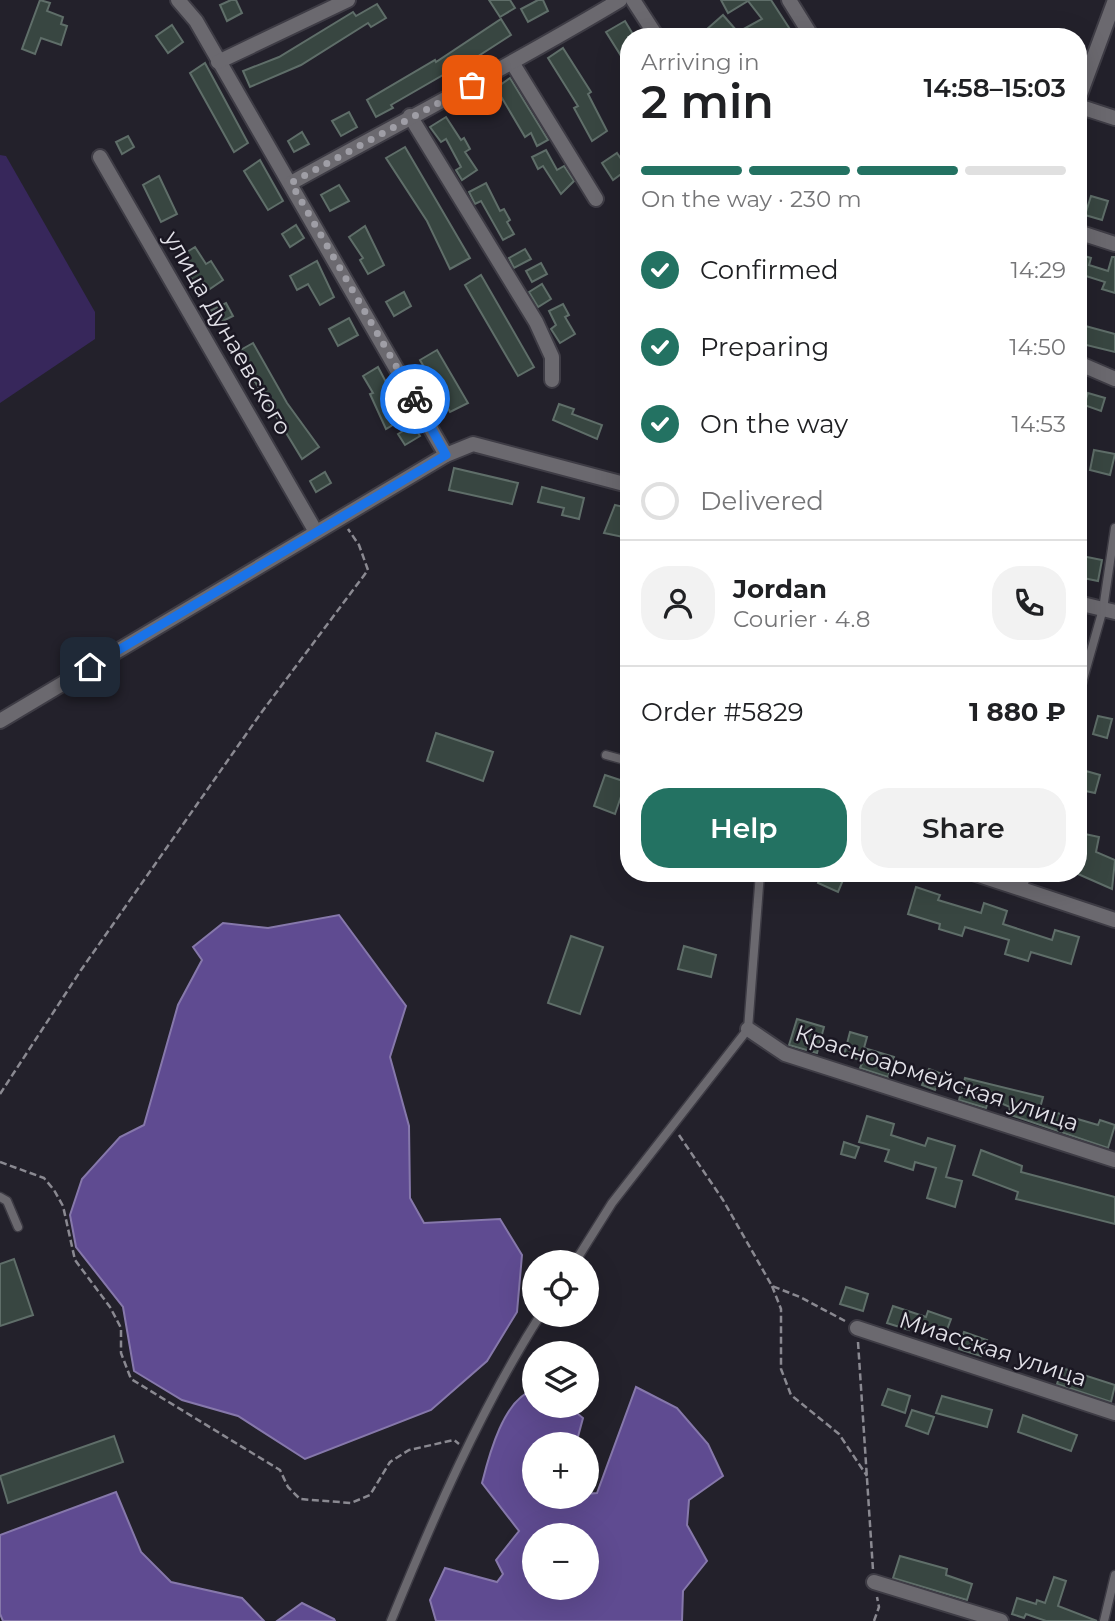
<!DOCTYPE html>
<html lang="en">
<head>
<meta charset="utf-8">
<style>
  :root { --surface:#fff; --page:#f2f2f2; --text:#202124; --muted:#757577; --line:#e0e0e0; --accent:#237262 }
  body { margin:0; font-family:Montserrat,sans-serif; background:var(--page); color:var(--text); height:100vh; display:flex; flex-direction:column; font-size:26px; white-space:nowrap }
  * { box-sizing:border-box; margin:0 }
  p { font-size:23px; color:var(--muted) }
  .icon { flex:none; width:38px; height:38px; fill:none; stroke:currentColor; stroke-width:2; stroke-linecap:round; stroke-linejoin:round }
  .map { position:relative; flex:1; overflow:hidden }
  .sheet { position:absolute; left:620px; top:28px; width:467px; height:854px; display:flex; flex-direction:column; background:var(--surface); border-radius:28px; box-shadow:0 7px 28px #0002 }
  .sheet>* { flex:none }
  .controls { position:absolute; left:522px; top:1250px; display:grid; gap:14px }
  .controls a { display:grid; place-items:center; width:77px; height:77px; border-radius:50%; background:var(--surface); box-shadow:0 7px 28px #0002; font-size:35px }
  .pin { position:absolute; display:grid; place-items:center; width:60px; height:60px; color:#fff; margin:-30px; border-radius:14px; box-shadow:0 4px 10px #0006 }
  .courier { position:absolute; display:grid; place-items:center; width:70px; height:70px; margin:-35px; border:5px solid #1a73e8; border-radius:50%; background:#fff; color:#222; box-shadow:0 2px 9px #0007 }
  .head em { font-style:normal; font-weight:600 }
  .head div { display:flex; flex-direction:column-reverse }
  .head { display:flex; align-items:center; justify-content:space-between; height:119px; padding:0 21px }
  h1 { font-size:46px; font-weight:600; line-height:52px }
  .bar { display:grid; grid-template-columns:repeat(4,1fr); gap:10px 7px; align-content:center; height:84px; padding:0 21px }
  .bar i { height:9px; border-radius:5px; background:var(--line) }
  .bar .active { background:var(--accent) }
  .bar p { grid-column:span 4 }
  .line { display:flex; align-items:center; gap:18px; padding:0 21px; border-top:2px solid var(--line) }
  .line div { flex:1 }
  .round { display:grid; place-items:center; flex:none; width:74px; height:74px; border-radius:28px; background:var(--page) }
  ol { padding:0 21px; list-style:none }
  li { display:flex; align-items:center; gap:21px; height:77px }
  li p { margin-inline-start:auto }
  li .icon { padding:7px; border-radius:50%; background:var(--accent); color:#fff; stroke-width:4 }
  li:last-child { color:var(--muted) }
  li i { width:38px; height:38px; border:4px solid var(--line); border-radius:50% }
  .button { display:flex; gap:14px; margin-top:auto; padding:14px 21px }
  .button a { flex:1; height:80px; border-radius:28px; background:var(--accent); color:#fff; font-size:28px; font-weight:600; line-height:80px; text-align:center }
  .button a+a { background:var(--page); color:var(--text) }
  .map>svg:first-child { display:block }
  .green { fill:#37275b }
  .water { fill:#5f4b91; stroke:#8678ab; stroke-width:2; fill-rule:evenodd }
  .building { fill:#384641; stroke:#5f6e69; stroke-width:2 }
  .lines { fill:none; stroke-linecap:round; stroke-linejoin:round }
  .lane-casing { stroke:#3e3c45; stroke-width:11 }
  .street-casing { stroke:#3e3c45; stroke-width:18 }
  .path { stroke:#8a8991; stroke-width:2.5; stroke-dasharray:7 3.5; stroke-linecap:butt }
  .lane { stroke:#6b696f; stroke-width:8 }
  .street { stroke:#6b696f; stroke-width:14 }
  .done { stroke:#9f9ea6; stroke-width:7; stroke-dasharray:0 12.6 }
  .route { stroke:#1a73e8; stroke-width:9 }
  .labels { text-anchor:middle; stroke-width:5; stroke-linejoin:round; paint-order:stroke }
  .street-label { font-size:23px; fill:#e2e1e8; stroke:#1a1722 }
</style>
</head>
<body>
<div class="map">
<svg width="1115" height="1621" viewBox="0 0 1115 1621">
  <rect width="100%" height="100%" fill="#23212b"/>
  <path class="green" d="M0,155l6,1 89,156v27l-95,64z"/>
  <g class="water">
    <path d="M339,915l67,91 -16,51 19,69 1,72 14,25 76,-4 22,36 -5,57 -30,49 -56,49 -126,49 -67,-43 -56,-16 -48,-29 -11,-64 -47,-60 -6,-32 12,-36 38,-42 24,-12 34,-120 24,-45 -9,-13 30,-24 45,5z"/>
    <path d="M636,1387l41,21 31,36 15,32 -34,24 -2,25 20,36 -24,30 -1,30h-246l-6,-21 15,-32 52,14 6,-8 -7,-14 23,-29 -37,-48c7,-28 22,-85 52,-93v15h33l16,13 -7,26h-42v52h52v-2l11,-1zM534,1535h52v52h-52z"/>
    <path d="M116,1492l25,60 30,30 71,16 22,23h-261l-3,-7v-79z"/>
    <path d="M302,1603l32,16 1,2h-58z"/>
  </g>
  <g class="building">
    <path d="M40,0l10,3 -3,8 16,6 -2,7 6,2 -6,19 -20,-7 -6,16 -13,-5z"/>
    <path d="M231,0h5l6,13 -15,8 -7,-16z"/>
    <path d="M489,0h21l5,8 -15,9z"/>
    <path d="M538,0h5l5,11 -20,11 -7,-13z"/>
    <path d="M721,0h50l24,37h-66l33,-18 -14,-18 -20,12z"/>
    <path d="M377,4l9,14 -15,9 -3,-4 -67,42 -51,22 -7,-16 36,-14 74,-45 3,4z"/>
    <path d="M723,15l13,15 -8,7h-14l-7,-8z"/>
    <path d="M501,19l10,16 -59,38 -2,-2 -59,34 2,3 -17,9 -9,-17 68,-40 1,2z"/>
    <path d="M625,21l9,15 -6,1v30l-22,-35z"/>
    <path d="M172,25l11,17 -15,11 -12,-17z"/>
    <path d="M563,48l28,44 -3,2 19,37 -15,10 -18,-33 4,-2 -30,-48z"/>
    <path d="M205,63l43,80 -14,9 -44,-79z"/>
    <path d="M510,78l38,62 -11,6 -6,-13 -6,4 -29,-49z"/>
    <path d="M349,112l8,15 -16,9 -9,-15z"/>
    <path d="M446,117l15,23 3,-2 6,11 -5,3 12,18 -15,10 -6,-10 5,-3 -15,-28 -5,3 -11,-15z"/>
    <path d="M302,132l7,12 -15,8 -6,-11z"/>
    <path d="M128,136l6,11 -12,7 -6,-12z"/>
    <path d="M405,147l65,111 -20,11 -23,-48 -41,-63z"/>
    <path d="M546,150l11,20 7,-4 10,15 -13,13 -18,-28 -5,3 -6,-12z"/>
    <path d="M617,153l11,16 -15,11 -11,-17z"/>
    <path d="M260,160l23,41 -15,9 -24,-39z"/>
    <path d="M159,176l18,38 -16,8 -18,-37z"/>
    <path d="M486,183l14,28 4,-2 6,11 -3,2 7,12 -11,6 -22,-39 -6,3 -6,-12z"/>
    <path d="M339,185l10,16 -19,10 -9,-16z"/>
    <path d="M1091,196l17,5 -6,19 -17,-5z"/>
    <path d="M296,225l8,13 -14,9 -8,-13z"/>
    <path d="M365,226l19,39 -16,9 -8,-14 3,-2 -14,-21z"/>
    <path d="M195,247l11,17 5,-3 12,19 -22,15 -22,-38z"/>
    <path d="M525,249l6,10 -17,9 -5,-10z"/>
    <path d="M1078,254l13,4 -2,7 19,6 4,-14h3v36l-13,-4 3,-7 -19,-6 -5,16h-3z"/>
    <path d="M317,261l17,36 -14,8 -12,-21 -11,6 -7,-14z"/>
    <path d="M541,263l6,11 -15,8 -6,-11z"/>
    <path d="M481,275l53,92 -16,9 -53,-91z"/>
    <path d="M542,284l9,15 -13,8 -9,-15z"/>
    <path d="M404,292l7,14 -17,10 -8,-14z"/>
    <path d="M226,303l7,13 -16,8 -7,-13z"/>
    <path d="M563,304l6,11 -4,2 10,17 -15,9 -9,-14 5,-4 -7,-14z"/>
    <path d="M349,318l9,17 -20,11 -9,-17z"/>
    <path d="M1078,324l37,10v18l-37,-9z"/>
    <path d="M253,343l34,60 32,44 -17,12 -65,-107z"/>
    <path d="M437,350l31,53 -18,9 -30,-52z"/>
    <path d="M378,367l18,34 -5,2 10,17 -15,9 -16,-35 3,-1 -10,-17z"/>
    <path d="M1088,393l17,5 -4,13 -17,-6z"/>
    <path d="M559,404l15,5 -2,5 30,11 -5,14 -44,-19z"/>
    <path d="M413,425l7,11 -15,9 -7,-11z"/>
    <path d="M1094,450l21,4 -5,21 -20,-5z"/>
    <path d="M454,468l64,15 -6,21 -63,-14z"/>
    <path d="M325,472l6,11 -15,9 -6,-11z"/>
    <path d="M542,487l42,11 -5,21 -17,-4 2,-7 -26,-6z"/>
    <path d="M615,505l13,3v30l-24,-5z"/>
    <path d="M1082,556l20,4 -4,21 -20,-4z"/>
    <path d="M1098,716l14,3 -5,19 -14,-4z"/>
    <path d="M436,733l57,19 -10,29 -56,-20z"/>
    <path d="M1086,771l14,4 -5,18 -14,-3z"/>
    <path d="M605,775l21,7 -11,32 -21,-8z"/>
    <path d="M1085,834l14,3 -3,15 19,8 -3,29 -34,-15v-23l3,1z"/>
    <path d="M822,873h24l-8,19 -20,-9z"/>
    <path d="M916,887l24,8 -2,5 43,13 3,-10 23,8 -4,13 49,16 3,-10 24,7 -8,27 -40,-12 -3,9 -23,-7 4,-14 -44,-13 -3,9 -23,-7 1,-5 -32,-10z"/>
    <path d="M571,936l32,11 -23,67 -32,-11z"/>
    <path d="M684,946l32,9 -5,22 -33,-8z"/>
    <path d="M797,1019l27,8 -7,26 -28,-8z"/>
    <path d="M850,1032l17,5 -3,11 30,9 -6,20 -28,-9 3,-7 -19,-6z"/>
    <path d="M929,1069l13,5 -7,16 -13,-5z"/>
    <path d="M965,1078l78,19 -3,11 58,17 2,-5 15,5 -7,23 -100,-34 2,-7 -21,-9 -3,10 -27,-8z"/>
    <path d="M867,1116l27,8 -3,11 34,11 3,-8 27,8 -9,31 16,4 -7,26 -28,-9 9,-30 -21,-6 -2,8 -28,-9 4,-11 -30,-8z"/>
    <path d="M844,1142l15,5 -4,11 -14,-4z"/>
    <path d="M981,1150l41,16 -1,6 94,25v27l-99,-25 2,-7 -45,-17z"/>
    <path d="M14,1259l19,56 -33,11v-62z"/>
    <path d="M846,1287l22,7 -5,17 -23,-7z"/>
    <path d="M893,1306l33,11 2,-6 23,8 -6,16 -34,-11 -2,6 -22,-7z"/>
    <path d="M964,1332l23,8 -6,16 -22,-7z"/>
    <path d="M1062,1368l53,17 -4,17 -54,-18z"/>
    <path d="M888,1389l22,7 -5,17 -23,-8z"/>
    <path d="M942,1396l50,14 -5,17 -51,-14z"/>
    <path d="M912,1410l22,7 -6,17 -22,-8z"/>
    <path d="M1023,1415l54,20 -6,16 -53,-19z"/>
    <path d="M114,1436l9,26 -115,41 -8,-27z"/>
    <path d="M900,1556l47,13 -1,6 26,9 -5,16 -74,-22z"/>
    <path d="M1054,1577l12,4 -8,25 39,15h-51l-20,-7 -2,4 -12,-4 5,-16 19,6 1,-4 8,3z"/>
  </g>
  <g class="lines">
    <defs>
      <g id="lane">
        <path d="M1078,697l25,-88 12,-81"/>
        <path d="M606,755l22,6"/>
        <path d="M1022,891l5,-18"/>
        <path d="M0,1197l7,4 11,26"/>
        <path d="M575,1262l37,-59 136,-174 12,-156"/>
        <path d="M391,1621c43,-105 89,-211 150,-307"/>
        <path d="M1104,1621l11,-46"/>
      </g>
      <g id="street">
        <path d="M178,0l18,21 250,434"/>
        <path d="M633,0l24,37"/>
        <path d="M789,0l23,37"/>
        <path d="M218,62l130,-62"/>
        <path d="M513,64l83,135"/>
        <path d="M1078,100l37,-100"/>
        <path d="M1078,106l37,12"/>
        <path d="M410,116l126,206 16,35v23"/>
        <path d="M100,157l216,375"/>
        <path d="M291,183c110,-61 221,-118 329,-183"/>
        <path d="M1078,232l37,12"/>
        <path d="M1078,363l37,16"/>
        <path d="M1078,603l37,9"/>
        <path d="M0,721l446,-266 27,-11 155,41"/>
        <path d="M973,873l142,47"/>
        <path d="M748,1029l37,25 330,106"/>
        <path d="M857,1328l258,85"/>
        <path d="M874,1582l127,39"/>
      </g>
    </defs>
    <use href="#lane" class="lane-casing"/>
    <use href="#street" class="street-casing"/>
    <g class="path">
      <path d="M0,1094l81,-124 180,-257 107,-143 -9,-25 -11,-16"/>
      <path d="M679,1135l44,65 49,86 28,11 45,24"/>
      <path d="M0,1162l44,16 10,12 9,16 12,54 35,47 11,21v25l10,26 149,91 8,17 12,12 51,4 19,-8 20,-33 19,-12 45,-10 5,4"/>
      <path d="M772,1286l9,23v60l10,26 48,39 28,42"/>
      <path d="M858,1342l15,228"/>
      <path d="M874,1621l5,-14 -2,-10"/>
    </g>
    <use href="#lane" class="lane"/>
    <use href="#street" class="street"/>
  </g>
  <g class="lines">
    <path class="done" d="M415,399l-124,-216 181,-98"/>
    <path class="route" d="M90,667l356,-212 -31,-56"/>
  </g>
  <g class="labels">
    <g class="street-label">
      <text transform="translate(228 333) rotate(60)" y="8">улица Дунаевского</text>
      <text transform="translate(937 1078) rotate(18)" y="8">Красноармейская улица</text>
      <text transform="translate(993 1349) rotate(18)" y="8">Миасская улица</text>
    </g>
  </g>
</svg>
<div class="controls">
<a><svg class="icon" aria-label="locate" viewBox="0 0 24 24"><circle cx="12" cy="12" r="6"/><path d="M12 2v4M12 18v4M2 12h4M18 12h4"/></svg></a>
<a><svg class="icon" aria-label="layers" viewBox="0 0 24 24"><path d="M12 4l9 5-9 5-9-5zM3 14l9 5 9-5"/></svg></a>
<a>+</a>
<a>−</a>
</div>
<div class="pin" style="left:472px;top:85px;background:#ea580c"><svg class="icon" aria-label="bag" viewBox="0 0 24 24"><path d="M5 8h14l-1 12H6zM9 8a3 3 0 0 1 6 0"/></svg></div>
<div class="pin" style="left:90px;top:667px;background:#1f2937"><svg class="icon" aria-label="home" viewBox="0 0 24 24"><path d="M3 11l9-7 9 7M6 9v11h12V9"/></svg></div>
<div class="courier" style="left:415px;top:399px"><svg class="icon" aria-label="bike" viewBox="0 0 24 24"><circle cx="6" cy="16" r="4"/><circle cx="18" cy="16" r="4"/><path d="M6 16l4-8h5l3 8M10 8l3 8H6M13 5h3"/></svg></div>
<section class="sheet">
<div class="head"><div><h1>2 min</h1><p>Arriving in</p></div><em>14:58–15:03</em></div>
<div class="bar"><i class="active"></i><i class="active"></i><i class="active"></i><i></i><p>On the way · 230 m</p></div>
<ol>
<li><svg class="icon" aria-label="check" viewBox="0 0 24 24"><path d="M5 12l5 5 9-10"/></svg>Confirmed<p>14:29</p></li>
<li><svg class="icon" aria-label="check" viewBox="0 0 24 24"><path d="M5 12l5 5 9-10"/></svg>Preparing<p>14:50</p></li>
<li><svg class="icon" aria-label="check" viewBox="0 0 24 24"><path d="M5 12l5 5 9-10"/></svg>On the way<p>14:53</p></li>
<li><i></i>Delivered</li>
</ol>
<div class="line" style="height:126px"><a class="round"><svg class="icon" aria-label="person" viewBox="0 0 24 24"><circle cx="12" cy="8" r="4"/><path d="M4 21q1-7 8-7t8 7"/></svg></a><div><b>Jordan</b><p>Courier · 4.8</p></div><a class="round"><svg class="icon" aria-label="phone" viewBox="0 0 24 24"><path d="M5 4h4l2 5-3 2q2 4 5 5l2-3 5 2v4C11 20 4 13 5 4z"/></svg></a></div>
<div class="line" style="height:91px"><div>Order #5829</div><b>1 880 ₽</b></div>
<div class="button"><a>Help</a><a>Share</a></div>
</section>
</div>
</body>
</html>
